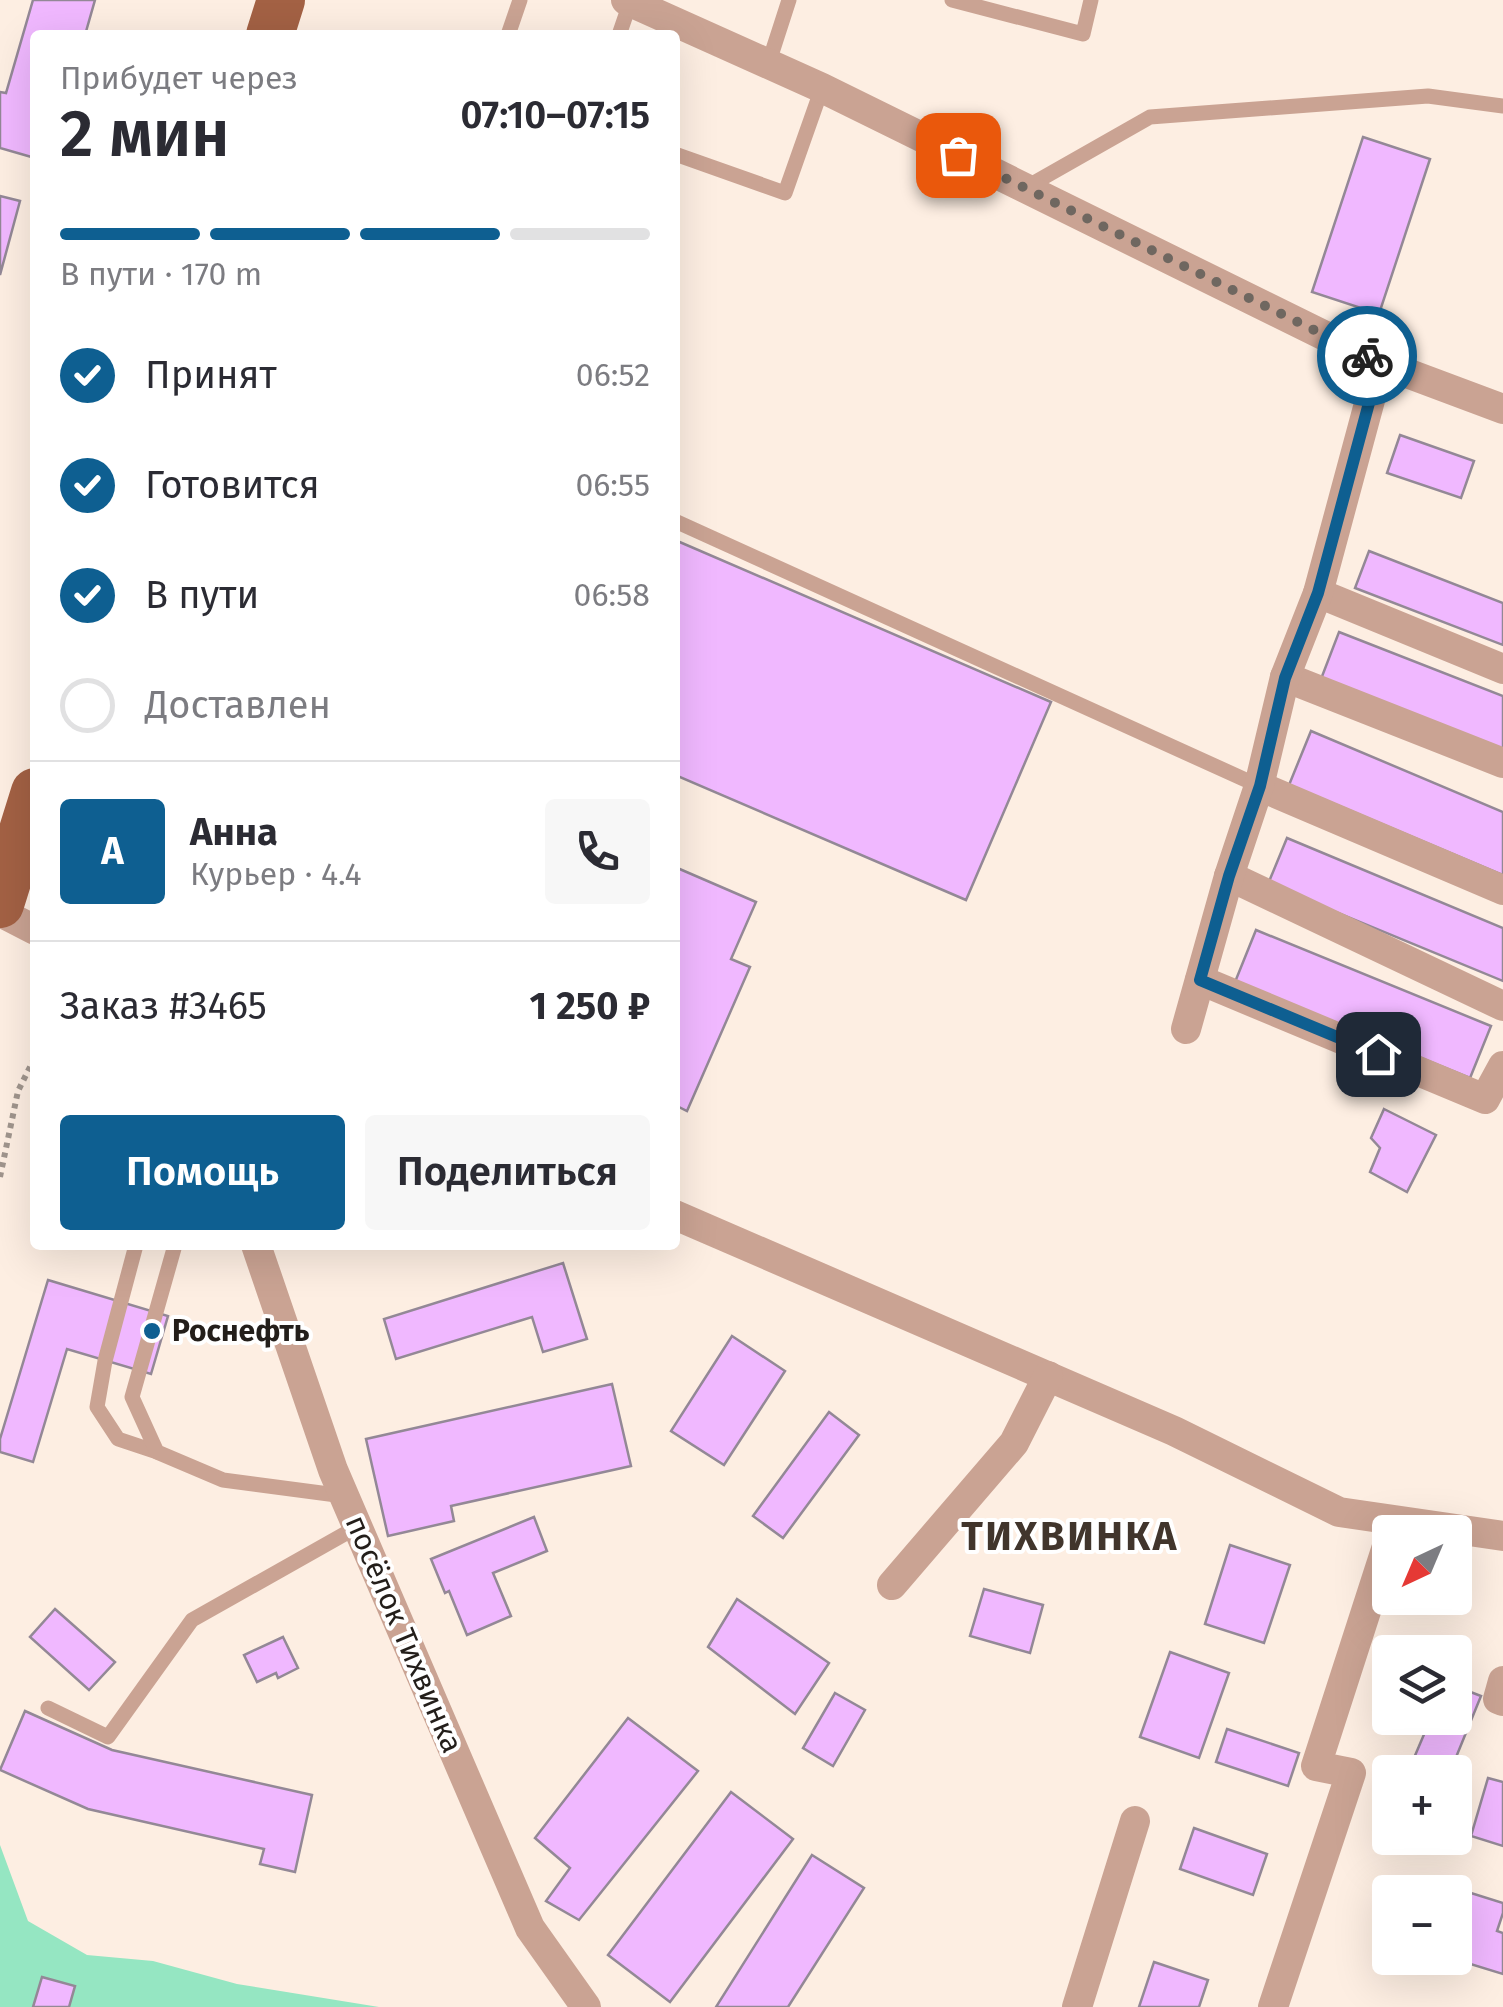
<!DOCTYPE html>
<html lang="ru">
<head>
<meta charset="utf-8">
<style>
  :root { --surface:#fff; --page:#f7f7f7; --text:#2b2b33; --muted:#7c7c81; --line:#e1e1e2; --accent:#0e5f91 }
  body { margin:0; font-family:"Fira Sans",sans-serif; background:var(--page); color:var(--text); height:100vh; display:flex; flex-direction:column; font-size:38px; white-space:nowrap }
  * { box-sizing:border-box; margin:0 }
  p { font-size:32px; color:var(--muted) }
  .icon { flex:none; width:55px; height:55px; fill:none; stroke:currentColor; stroke-width:2; stroke-linecap:round; stroke-linejoin:round }
  .map { position:relative; flex:1; overflow:hidden }
  .drawer { position:absolute; left:30px; top:30px; width:650px; height:1220px; display:flex; flex-direction:column; background:var(--surface); border-radius:10px; box-shadow:0 10px 40px #0002 }
  .drawer>* { flex:none }
  .needle { width:65px; rotate:224deg }
  .controls { position:absolute; left:1372px; top:1515px; display:grid; gap:20px }
  .controls a { display:grid; place-items:center; width:100px; height:100px; border-radius:10px; background:var(--surface); box-shadow:0 10px 40px #0002; font-size:50px }
  .pin { position:absolute; display:grid; place-items:center; width:85px; height:85px; color:#fff; margin:-42px; border-radius:20px; box-shadow:0 5px 15px #0006 }
  .courier { position:absolute; display:grid; place-items:center; width:100px; height:100px; margin:-50px; border:8px solid #0e5f91; border-radius:50%; background:#fff; color:#222; box-shadow:0 2px 12px #0007 }
  .overview em { font-style:normal; font-weight:600 }
  .overview div { display:flex; flex-direction:column-reverse }
  .overview { display:flex; align-items:center; justify-content:space-between; height:170px; padding:0 30px }
  h1 { font-size:65px; font-weight:600; line-height:75px }
  .bar { display:grid; grid-template-columns:repeat(4,1fr); gap:15px 10px; align-content:center; height:120px; padding:0 30px }
  .bar i { height:12px; border-radius:8px; background:var(--line) }
  .bar .selected { background:var(--accent) }
  .bar p { grid-column:span 4 }
  .line { display:flex; align-items:center; gap:25px; padding:0 30px; border-top:2px solid var(--line) }
  .line div { flex:1 }
  .round { display:grid; place-items:center; flex:none; width:105px; height:105px; border-radius:10px; background:var(--page) }
  ol { padding:0 30px; list-style:none }
  li { display:flex; align-items:center; gap:30px; height:110px }
  li p { margin-inline-start:auto }
  li .icon { padding:10px; border-radius:50%; background:var(--accent); color:#fff; stroke-width:4 }
  li:last-child { color:var(--muted) }
  li i { width:55px; height:55px; border:5px solid var(--line); border-radius:50% }
  .primary-button { display:flex; gap:20px; margin-top:auto; padding:20px 30px }
  .primary-button a { flex:1; height:115px; border-radius:10px; background:var(--accent); color:#fff; font-size:40px; font-weight:600; line-height:115px; text-align:center }
  .primary-button a+a { background:var(--page); color:var(--text) }
  .map>svg:first-child { display:block }
  .green { fill:#95e6c2 }
  .building { fill:#f0b8ff; stroke:#938896; stroke-width:2.5 }
  .lines { fill:none; stroke-linecap:round; stroke-linejoin:round }
  .path { stroke:#a0958d; stroke-width:6; stroke-dasharray:5 5; stroke-linecap:butt }
  .lane { stroke:#caa393; stroke-width:15 }
  .street { stroke:#caa393; stroke-width:30 }
  .primary { stroke:#a36144; stroke-width:48 }
  .done { stroke:#6f6760; stroke-width:10; stroke-dasharray:0 18 }
  .route { stroke:#0e5f91; stroke-width:12 }
  .poi-dot { fill:#0e5f91; stroke:#fff; stroke-width:4 }
  .labels { text-anchor:middle; stroke-width:8; stroke-linejoin:round; paint-order:stroke }
  .poi-label { font-size:30px; font-weight:bold; fill:#231e1a; stroke:#fff; text-anchor:start }
  .street-label { font-size:30px; fill:#231e1a; stroke:#fff }
  .district-label { font-size:40px; font-weight:bold; letter-spacing:2.5px; fill:#41352c; stroke:#fff }
</style>
</head>
<body>
<div class="map">
<svg width="1503" height="2007" viewBox="0 0 1503 2007">
  <rect width="100%" height="100%" fill="#fdeee2"/>
  <path class="green" d="M0,1845l28,76 59,34 66,6 84,23 142,23h-379z"/>
  <g class="building">
    <path d="M33,0h62l-10,35h-50v123l-35,-10v-56l6,1z"/>
    <path d="M1363,137l67,22 -51,155 -67,-22z"/>
    <path d="M0,196l20,5 -20,74z"/>
    <path d="M1400,435l74,26 -13,37 -74,-25z"/>
    <path d="M675,540l376,162 -85,198 -291,-125z"/>
    <path d="M1369,551l134,52v42l-148,-57z"/>
    <path d="M1339,632l164,64v54l-182,-71z"/>
    <path d="M1311,731l192,81v63l-214,-90z"/>
    <path d="M1287,838l216,90v53l-235,-97z"/>
    <path d="M675,867l81,35 -25,57 19,8 -63,144 -12,-6z"/>
    <path d="M1256,930l235,96 -21,52 -235,-96z"/>
    <path d="M1384,1109l52,26 -29,57 -37,-20 10,-24 -9,-10z"/>
    <path d="M563,1263l24,76 -44,13 -11,-35 -136,42 -12,-40z"/>
    <path d="M48,1280l120,36 -17,58 -84,-25 -34,113 -33,-10v-13z"/>
    <path d="M732,1336l53,35 -61,94 -53,-34z"/>
    <path d="M612,1384l19,82 -180,40 3,15 -66,15 -22,-97z"/>
    <path d="M829,1412l30,23 -76,103 -30,-22z"/>
    <path d="M534,1517l13,34 -54,22 18,43 -44,19 -18,-44 -4,2 -14,-34z"/>
    <path d="M1230,1545l60,20 -26,78 -59,-19z"/>
    <path d="M984,1589l59,16 -13,48 -60,-17z"/>
    <path d="M737,1599l92,64 -34,51 -87,-67z"/>
    <path d="M55,1609l60,53 -26,28 -59,-53z"/>
    <path d="M283,1637l15,31 -20,10 -2,-5 -19,9 -13,-27z"/>
    <path d="M1170,1652l59,21 -30,85 -59,-21z"/>
    <path d="M1455,1686l26,10 -31,76h-42l23,-54h24z"/>
    <path d="M835,1693l30,17 -32,56 -30,-18z"/>
    <path d="M25,1711l87,39 200,45 -17,77 -35,-8 4,-15 -176,-40 -88,-39z"/>
    <path d="M628,1718l70,53 -119,149 -33,-19 24,-33 -35,-30z"/>
    <path d="M1227,1729l72,24 -11,33 -72,-24z"/>
    <path d="M1488,1778l15,4v64l-32,-10z"/>
    <path d="M731,1792l62,47 -123,163 -62,-47z"/>
    <path d="M1194,1828l73,26 -14,41 -73,-26z"/>
    <path d="M812,1855l52,33 -76,119h-72z"/>
    <path d="M1455,1888l48,15v10l-6,18 6,2v41l-52,-16h4z"/>
    <path d="M1154,1962l54,18 -9,27h-60z"/>
    <path d="M42,1977l33,9 -6,21h-36z"/>
  </g>
  <g class="lines">
    <path class="path" d="M0,1177l18,-86 17,-34"/>
    <g class="lane">
      <path d="M952,0l131,34 8,-34"/>
      <path d="M508,35l12,-35"/>
      <path d="M619,35l11,-32"/>
      <path d="M768,65l21,-65"/>
      <path d="M675,154l110,39 37,-105"/>
      <path d="M1025,188l125,-71 278,-21 75,10"/>
      <path d="M675,521l584,265"/>
      <path d="M136,1245l-31,116 -8,46 21,32 39,13"/>
      <path d="M175,1245l-43,152 25,55 66,28 121,16"/>
      <path d="M48,1708l60,29 84,-117 165,-93"/>
    </g>
    <g class="street">
      <path d="M626,0l196,88 558,275 123,46"/>
      <path d="M1318,593l185,76"/>
      <path d="M1285,677l218,86"/>
      <path d="M1259,786l244,104"/>
      <path d="M1229,876l274,130"/>
      <path d="M0,912l35,18"/>
      <path d="M1200,980l285,119 18,-33"/>
      <path d="M1186,1029l43,-153 30,-90 26,-109 33,-84 62,-230"/>
      <path d="M675,1215l499,216 165,81 164,24"/>
      <path d="M256,1245l77,225 197,458 56,79"/>
      <path d="M892,1585l122,-142 34,-67"/>
      <path d="M1503,1681l-5,18 5,2"/>
      <path d="M1077,2007l58,-186"/>
      <path d="M1273,2007l78,-234 -35,-7 74,-229"/>
    </g>
    <g class="primary">
      <path d="M270,35l11,-35"/>
      <path d="M0,904l35,-112"/>
    </g>
  </g>
  <g class="lines">
    <path class="done" d="M958,155l409,201"/>
    <path class="route" d="M1367,356l13,6 -62,231 -33,85 -25,108 -31,90 -29,104 178,74"/>
  </g>
  <circle class="poi-dot" cx="152" cy="1331" r="10"/>
  <g class="labels">
    <g class="poi-label">
      <text x="172" y="1341">Роснефть</text>
    </g>
    <g class="street-label">
      <text transform="translate(404 1634) rotate(67)" y="10">посёлок Тихвинка</text>
    </g>
    <g class="district-label">
      <text x="1070" y="1550">ТИХВИНКА</text>
    </g>
  </g>
</svg>
<div class="controls">
<a><svg class="needle" viewBox="-14 -14 28 28"><path d="M0-13l5 13h-10z" fill="#e53935"/><path d="M0 13l5-13h-10z" fill="#7c7c81"/></svg></a>
<a><svg class="icon" aria-label="layers" viewBox="0 0 24 24"><path d="M12 4l9 5-9 5-9-5zM3 14l9 5 9-5"/></svg></a>
<a>+</a>
<a>−</a>
</div>
<div class="pin" style="left:958px;top:155px;background:#ea580c"><svg class="icon" aria-label="bag" viewBox="0 0 24 24"><path d="M5 8h14l-1 12H6zM9 8a3 3 0 0 1 6 0"/></svg></div>
<div class="pin" style="left:1378px;top:1054px;background:#1f2937"><svg class="icon" aria-label="home" viewBox="0 0 24 24"><path d="M3 11l9-7 9 7M6 9v11h12V9"/></svg></div>
<div class="courier" style="left:1367px;top:356px"><svg class="icon" aria-label="bike" viewBox="0 0 24 24"><circle cx="6" cy="16" r="4"/><circle cx="18" cy="16" r="4"/><path d="M6 16l4-8h5l3 8M10 8l3 8H6M13 5h3"/></svg></div>
<section class="drawer">
<div class="overview"><div><h1>2 мин</h1><p>Прибудет через</p></div><em>07:10–07:15</em></div>
<div class="bar"><i class="selected"></i><i class="selected"></i><i class="selected"></i><i></i><p>В пути · 170 m</p></div>
<ol>
<li><svg class="icon" aria-label="check" viewBox="0 0 24 24"><path d="M5 12l5 5 9-10"/></svg>Принят<p>06:52</p></li>
<li><svg class="icon" aria-label="check" viewBox="0 0 24 24"><path d="M5 12l5 5 9-10"/></svg>Готовится<p>06:55</p></li>
<li><svg class="icon" aria-label="check" viewBox="0 0 24 24"><path d="M5 12l5 5 9-10"/></svg>В пути<p>06:58</p></li>
<li><i></i>Доставлен</li>
</ol>
<div class="line" style="height:180px"><b class="round" style="background:var(--accent);color:#fff">А</b><div><b>Анна</b><p>Курьер · 4.4</p></div><a class="round"><svg class="icon" aria-label="phone" viewBox="0 0 24 24"><path d="M5 4h4l2 5-3 2q2 4 5 5l2-3 5 2v4C11 20 4 13 5 4z"/></svg></a></div>
<div class="line" style="height:130px"><div>Заказ #3465</div><b>1 250 ₽</b></div>
<div class="primary-button"><a>Помощь</a><a>Поделиться</a></div>
</section>
</div>
</body>
</html>
